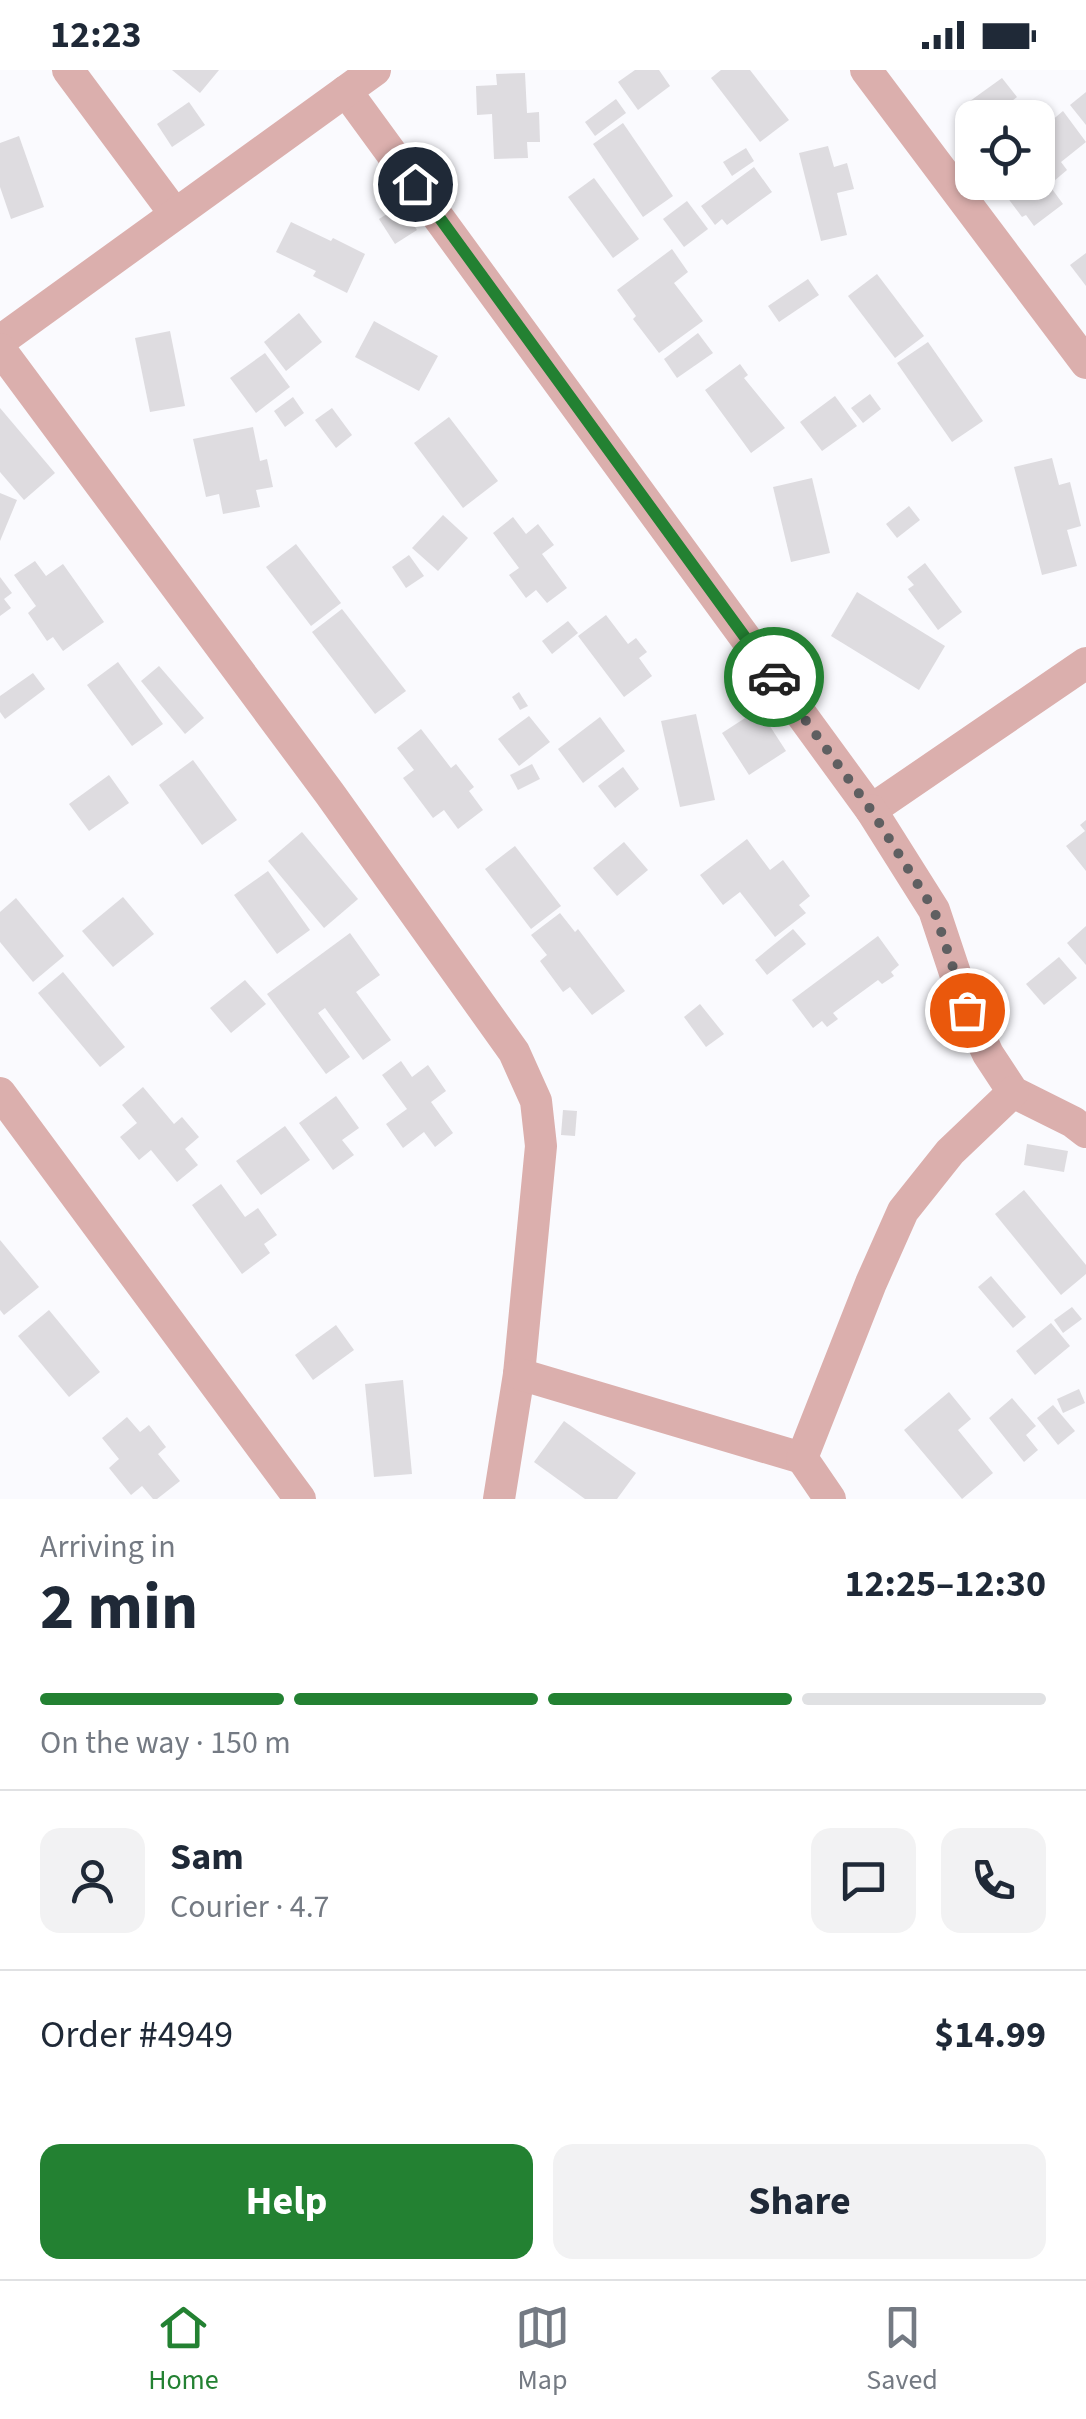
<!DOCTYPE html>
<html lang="en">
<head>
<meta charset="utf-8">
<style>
  :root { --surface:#fff; --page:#f2f2f3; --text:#1f2937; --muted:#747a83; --line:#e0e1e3; --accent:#238132 }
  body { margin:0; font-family:"Source Sans 3",sans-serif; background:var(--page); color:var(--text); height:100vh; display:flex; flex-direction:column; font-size:38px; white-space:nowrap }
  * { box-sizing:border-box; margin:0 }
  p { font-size:32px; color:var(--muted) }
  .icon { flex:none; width:55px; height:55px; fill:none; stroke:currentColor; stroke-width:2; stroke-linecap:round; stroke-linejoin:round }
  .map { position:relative; height:1429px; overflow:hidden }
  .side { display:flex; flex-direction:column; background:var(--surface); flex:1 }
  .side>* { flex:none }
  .fabs { position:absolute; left:955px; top:30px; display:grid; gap:20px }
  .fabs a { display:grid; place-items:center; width:100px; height:100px; border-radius:20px; background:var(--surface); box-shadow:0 2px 8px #0004; font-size:50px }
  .pin { position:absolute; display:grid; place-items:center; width:85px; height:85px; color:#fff; margin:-42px; border:5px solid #fff; border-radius:50%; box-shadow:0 2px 10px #0007 }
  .courier { position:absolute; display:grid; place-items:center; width:100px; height:100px; margin:-50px; border:8px solid #238132; border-radius:50%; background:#fff; color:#222; box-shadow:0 2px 12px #0007 }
  .summary em { font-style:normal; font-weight:700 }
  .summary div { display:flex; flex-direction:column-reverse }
  .summary { display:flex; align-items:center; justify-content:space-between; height:170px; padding:0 40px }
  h1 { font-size:65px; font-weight:700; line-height:75px }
  .bar { display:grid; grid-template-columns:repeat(4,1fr); gap:15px 10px; align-content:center; height:120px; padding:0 40px }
  .bar i { height:12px; border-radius:8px; background:var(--line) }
  .bar .active { background:var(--accent) }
  .bar p { grid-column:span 4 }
  .line { display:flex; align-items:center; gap:25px; padding:0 40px; border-top:2px solid var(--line) }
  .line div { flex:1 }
  .round { display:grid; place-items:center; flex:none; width:105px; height:105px; border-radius:20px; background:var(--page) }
  .primary-button { display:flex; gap:20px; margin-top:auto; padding:20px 40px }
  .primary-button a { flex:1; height:115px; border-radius:20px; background:var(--accent); color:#fff; font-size:40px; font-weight:700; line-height:115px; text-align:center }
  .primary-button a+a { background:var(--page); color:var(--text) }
  .status { display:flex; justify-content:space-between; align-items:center; height:70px; padding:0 50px; background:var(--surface); direction:ltr }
  .status svg { height:28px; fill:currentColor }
  .menu { display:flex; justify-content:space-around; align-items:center; height:140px; border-top:2px solid var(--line); background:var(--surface); font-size:28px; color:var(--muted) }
  .menu a { display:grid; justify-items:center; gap:5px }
  .menu .active { color:var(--accent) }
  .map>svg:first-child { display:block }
  .building { fill:#dedce0 }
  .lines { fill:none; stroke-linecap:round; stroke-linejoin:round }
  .minor { stroke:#dbafad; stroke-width:32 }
  .done { stroke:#5f5f61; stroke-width:10; stroke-dasharray:0 18 }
  .route { stroke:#238132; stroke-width:12 }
</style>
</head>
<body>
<div class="status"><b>12:23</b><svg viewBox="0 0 49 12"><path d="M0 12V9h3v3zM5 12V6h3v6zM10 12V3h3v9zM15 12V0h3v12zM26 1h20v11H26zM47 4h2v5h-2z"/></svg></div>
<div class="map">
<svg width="1086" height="1429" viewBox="0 0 1086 1429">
  <rect width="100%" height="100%" fill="#fafafe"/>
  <g class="building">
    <path d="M172,0h47l-19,23z"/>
    <path d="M635,0h24l11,16 -32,24 -20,-28z"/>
    <path d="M721,0h29l39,50 -29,22 -49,-64z"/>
    <path d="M525,3l2,40 12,-1 1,30h-13l1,16 -34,1 -2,-45 -15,1 -1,-29 21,-1 -1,-11z"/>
    <path d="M1002,8l15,19 -27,21h-7l-13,-17z"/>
    <path d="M1086,22v33l-16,-20z"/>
    <path d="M616,29l10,14 -31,23 -10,-14z"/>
    <path d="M189,32l16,23 -33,22 -15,-23z"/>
    <path d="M1063,41l23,31 -25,20 6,8 -13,11 -6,-8 -6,5 -4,-5v-41z"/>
    <path d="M623,53l50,73 -30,21 -50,-73z"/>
    <path d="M19,66l25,71 -33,12 -11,-32v-44z"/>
    <path d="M828,76l6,21 13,-4 7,26 -17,4 10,42 -26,6 -22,-88z"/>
    <path d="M746,78l8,13 -22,15 -9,-14z"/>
    <path d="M754,97l18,25 -45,33 -5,-6 -7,6 -14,-19z"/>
    <path d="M594,108l45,61 -26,19 -45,-61z"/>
    <path d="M1044,108l19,26 -29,22 -8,-11 -4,2 -15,-20 3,-3 -9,-12 37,2z"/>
    <path d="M687,131l21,28 -24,18 -21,-28z"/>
    <path d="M401,135l16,25 -22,14 -16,-25z"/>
    <path d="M291,152l40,19 2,-3 32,16 -18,39 -34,-17 3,-5 -40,-19z"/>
    <path d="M672,179l16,23 -14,11 29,38 -44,32 -26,-34 3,-3 -19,-26z"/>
    <path d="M1086,183v33l-16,-21z"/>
    <path d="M877,204l47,62 -29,22 -47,-62z"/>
    <path d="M808,209l11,16 -40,27 -11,-16z"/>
    <path d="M299,243l23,29 -36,29 -22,-29z"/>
    <path d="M374,251l64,35 -19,35 -64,-34z"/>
    <path d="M170,261l15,75 -35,6 -15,-74z"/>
    <path d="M698,263l15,20 -36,25 -13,-19z"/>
    <path d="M928,272l55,79 -31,21 -55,-79z"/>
    <path d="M265,283l25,34 -34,26 -26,-35z"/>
    <path d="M740,294l8,11 -4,3 41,50 -34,25 -46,-63z"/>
    <path d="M870,324l11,15 -18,14 -12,-15z"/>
    <path d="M835,326l22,30 -35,25 -22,-29z"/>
    <path d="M293,327l11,16 -19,14 -11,-16z"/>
    <path d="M0,338l55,65 -31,27 -24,-28z"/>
    <path d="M332,338l20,27 -16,13 -21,-28z"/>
    <path d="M449,347l49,64 -35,27 -49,-65z"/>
    <path d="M253,357l7,34 7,-2 6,28 -17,3 4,17 -37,7 -4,-20 -13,3 -13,-58z"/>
    <path d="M1052,388l7,27 11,-3 11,44 -14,4 10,36 -35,9 -28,-108z"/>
    <path d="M812,408l18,75 -39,9 -18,-75z"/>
    <path d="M0,423l17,7 -17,41z"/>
    <path d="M909,436l11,14 -23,18 -11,-14z"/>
    <path d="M443,445l25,23 -30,33 -26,-23z"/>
    <path d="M513,447l13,17 12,-10 16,21 -12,9 25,34 -20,15 -11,-13 -10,8 -17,-23 10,-7 -26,-35z"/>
    <path d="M296,474l45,59 -30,23 -45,-59z"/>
    <path d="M409,485l15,21 -18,12 -14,-21z"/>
    <path d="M35,491l11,15 17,-12 41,58 -41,29 -10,-14 -6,4 -19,-28 8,-7 -22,-31z"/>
    <path d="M925,493l37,49 -24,18 -30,-41 6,-4 -7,-8z"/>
    <path d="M0,507l12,16 -8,6 7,9 -11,8z"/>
    <path d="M857,522l88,54 -26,44 -88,-54z"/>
    <path d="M342,539l64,82 -31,23 -63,-82z"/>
    <path d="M606,545l22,29 8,-6 11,14 -8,6 13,18 -28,21 -46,-61z"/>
    <path d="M568,551l10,12 -26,21 -10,-13z"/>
    <path d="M118,592l45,62 -31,22 -45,-61z"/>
    <path d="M159,596l45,52 -19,16 -44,-53z"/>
    <path d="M33,603l12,16 -40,30 -5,-7v-16z"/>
    <path d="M519,622l9,14 -8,4 -8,-13z"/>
    <path d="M759,639l27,42 -37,24 -27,-42z"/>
    <path d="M696,644l19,86 -35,7 -19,-86z"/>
    <path d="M529,646l21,26 -31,24 -21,-27z"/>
    <path d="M600,647l25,34 -42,32 -25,-34z"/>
    <path d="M421,659l30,39 5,-4 18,23 -5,4 14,19 -25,19 -14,-19 -11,8 -30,-40 11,-8 -17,-22z"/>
    <path d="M193,690l44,60 -35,25 -43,-60z"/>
    <path d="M532,694l8,15 -22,11 -8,-15z"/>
    <path d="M623,697l16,22 -24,19 -17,-22z"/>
    <path d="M109,705l20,28 -40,28 -20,-27z"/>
    <path d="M1086,750v51l-20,-25 19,-15 -5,-6z"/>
    <path d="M302,762l56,67 -34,29 -56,-67z"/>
    <path d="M747,769l23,31 13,-10 27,36 -11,9 7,8 -31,24 -35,-45 -17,13 -23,-30z"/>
    <path d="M624,772l24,28 -31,26 -24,-28z"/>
    <path d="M515,776l46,60 -30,23 -46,-60z"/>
    <path d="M268,801l42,59 -33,24 -43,-59z"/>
    <path d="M123,827l31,37 -41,33 -31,-36z"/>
    <path d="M16,828l48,58 -31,26 -33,-40v-30z"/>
    <path d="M560,843l15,19 3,-3 47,62 -33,24 -22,-28 -7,5 -23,-31 7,-6 -16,-20z"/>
    <path d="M1086,856v39l-19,-22z"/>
    <path d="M793,859l13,15 -39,31 -12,-15z"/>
    <path d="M350,863l30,42 -24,17 35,48 -28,20 -38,-52 -7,5 32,44 -24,17 -59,-80z"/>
    <path d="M878,866l21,29 -8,7 3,4 -12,8 -4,-4 -45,33 5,6 -11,8 -5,-6 -9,7 -21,-28z"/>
    <path d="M1059,887l18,21 -33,27 -18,-21z"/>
    <path d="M63,902l62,75 -25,20 -62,-74z"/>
    <path d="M245,910l21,24 -35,29 -21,-25z"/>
    <path d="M700,934l24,30 -18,13 -22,-30z"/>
    <path d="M401,991l11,16 16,-12 18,26 -15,11 22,31 -18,14 -11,-15 -21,16 -17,-24 21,-15 -25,-34z"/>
    <path d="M143,1017l31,37 8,-7 17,20 -14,12 13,16 -21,17 -26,-32 -12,10 -19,-23 17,-14 -15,-18z"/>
    <path d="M336,1026l23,32 -17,12 12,15 -21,15 -34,-47z"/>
    <path d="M563,1040l14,1 -2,25 -14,-1z"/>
    <path d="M285,1056l25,34 -49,35 -25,-34z"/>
    <path d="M1027,1074l41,7 -4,21 -40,-7z"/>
    <path d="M221,1114l24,33 13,-9 19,27 -13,9 6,9 -28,21 -50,-69z"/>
    <path d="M1024,1120l62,75v9l-25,21 -66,-81z"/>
    <path d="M0,1170l39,47 -35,28 -4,-5z"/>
    <path d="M991,1206l35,41 -13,11 -35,-41z"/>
    <path d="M1072,1237l10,12 -19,14 -9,-13z"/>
    <path d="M49,1240l51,62 -31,25 -51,-61z"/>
    <path d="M1051,1253l19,23 -35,29 -19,-24z"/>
    <path d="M336,1255l18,25 -41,30 -18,-25z"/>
    <path d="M403,1310l9,94 -38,3 -9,-93z"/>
    <path d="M1079,1319l6,14 -22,10 -6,-14z"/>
    <path d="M949,1322l22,27 -13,11 35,43 -31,26 -58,-69z"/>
    <path d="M1012,1328l24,28 -10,9 12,15 -14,12 -35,-44z"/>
    <path d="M1053,1335l22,26 -17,14 -21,-27z"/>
    <path d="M127,1347l13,15 9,-7 17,22 -8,7 22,27 -23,18h-4l-11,-13 -11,9 -22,-27 10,-9 -17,-21z"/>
    <path d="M564,1351l72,52 -19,26h-32l-51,-37z"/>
  </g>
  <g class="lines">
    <g class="minor">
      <path d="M68,0l107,144"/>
      <path d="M866,0l220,293"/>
      <path d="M346,21l525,719 215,-147"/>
      <path d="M0,271l375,-271"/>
      <path d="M0,279l330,445 184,258 22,49 5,45 -22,228 -20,125"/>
      <path d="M871,740l63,100 33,99 21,45 25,38 60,30 13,10"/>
      <path d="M0,1023l300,406"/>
      <path d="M519,1304l283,84"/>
      <path d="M830,1429l-28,-41 69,-175 32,-72 47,-59 63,-60"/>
    </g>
  </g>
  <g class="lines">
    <path class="done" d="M774,607l97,133 63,100 33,100"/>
    <path class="route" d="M415,114l359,493"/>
  </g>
</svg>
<div class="fabs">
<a><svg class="icon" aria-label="locate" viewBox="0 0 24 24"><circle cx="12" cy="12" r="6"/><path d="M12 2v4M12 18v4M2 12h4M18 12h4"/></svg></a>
</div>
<div class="pin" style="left:967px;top:940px;background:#ea580c"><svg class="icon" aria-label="bag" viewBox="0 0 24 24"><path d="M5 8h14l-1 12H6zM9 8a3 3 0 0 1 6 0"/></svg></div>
<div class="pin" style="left:415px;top:114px;background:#1f2937"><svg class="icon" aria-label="home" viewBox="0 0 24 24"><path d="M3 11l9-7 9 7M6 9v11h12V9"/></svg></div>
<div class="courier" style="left:774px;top:607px"><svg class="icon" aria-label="car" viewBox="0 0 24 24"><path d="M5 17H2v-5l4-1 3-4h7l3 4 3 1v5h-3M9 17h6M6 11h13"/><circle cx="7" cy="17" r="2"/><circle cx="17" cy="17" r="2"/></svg></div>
</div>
<section class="side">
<div class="summary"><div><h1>2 min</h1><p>Arriving in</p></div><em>12:25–12:30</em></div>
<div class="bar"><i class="active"></i><i class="active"></i><i class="active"></i><i></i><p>On the way · 150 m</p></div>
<div class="line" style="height:180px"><a class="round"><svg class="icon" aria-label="person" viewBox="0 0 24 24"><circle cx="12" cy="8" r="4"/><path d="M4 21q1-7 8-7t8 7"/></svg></a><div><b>Sam</b><p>Courier · 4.7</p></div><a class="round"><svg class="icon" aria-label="chat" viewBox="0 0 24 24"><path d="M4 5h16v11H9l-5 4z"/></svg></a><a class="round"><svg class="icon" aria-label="phone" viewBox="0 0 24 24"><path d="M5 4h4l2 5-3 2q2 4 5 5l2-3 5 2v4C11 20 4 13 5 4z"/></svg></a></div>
<div class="line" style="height:130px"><div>Order #4949</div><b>$14.99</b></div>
<div class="primary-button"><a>Help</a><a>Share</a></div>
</section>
<nav class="menu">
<a class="active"><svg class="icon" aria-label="home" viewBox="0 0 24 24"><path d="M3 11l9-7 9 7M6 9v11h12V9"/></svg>Home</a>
<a><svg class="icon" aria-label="map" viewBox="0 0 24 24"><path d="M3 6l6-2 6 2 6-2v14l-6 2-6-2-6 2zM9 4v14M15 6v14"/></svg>Map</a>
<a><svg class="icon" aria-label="saved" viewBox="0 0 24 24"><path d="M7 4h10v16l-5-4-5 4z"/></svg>Saved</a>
</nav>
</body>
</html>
